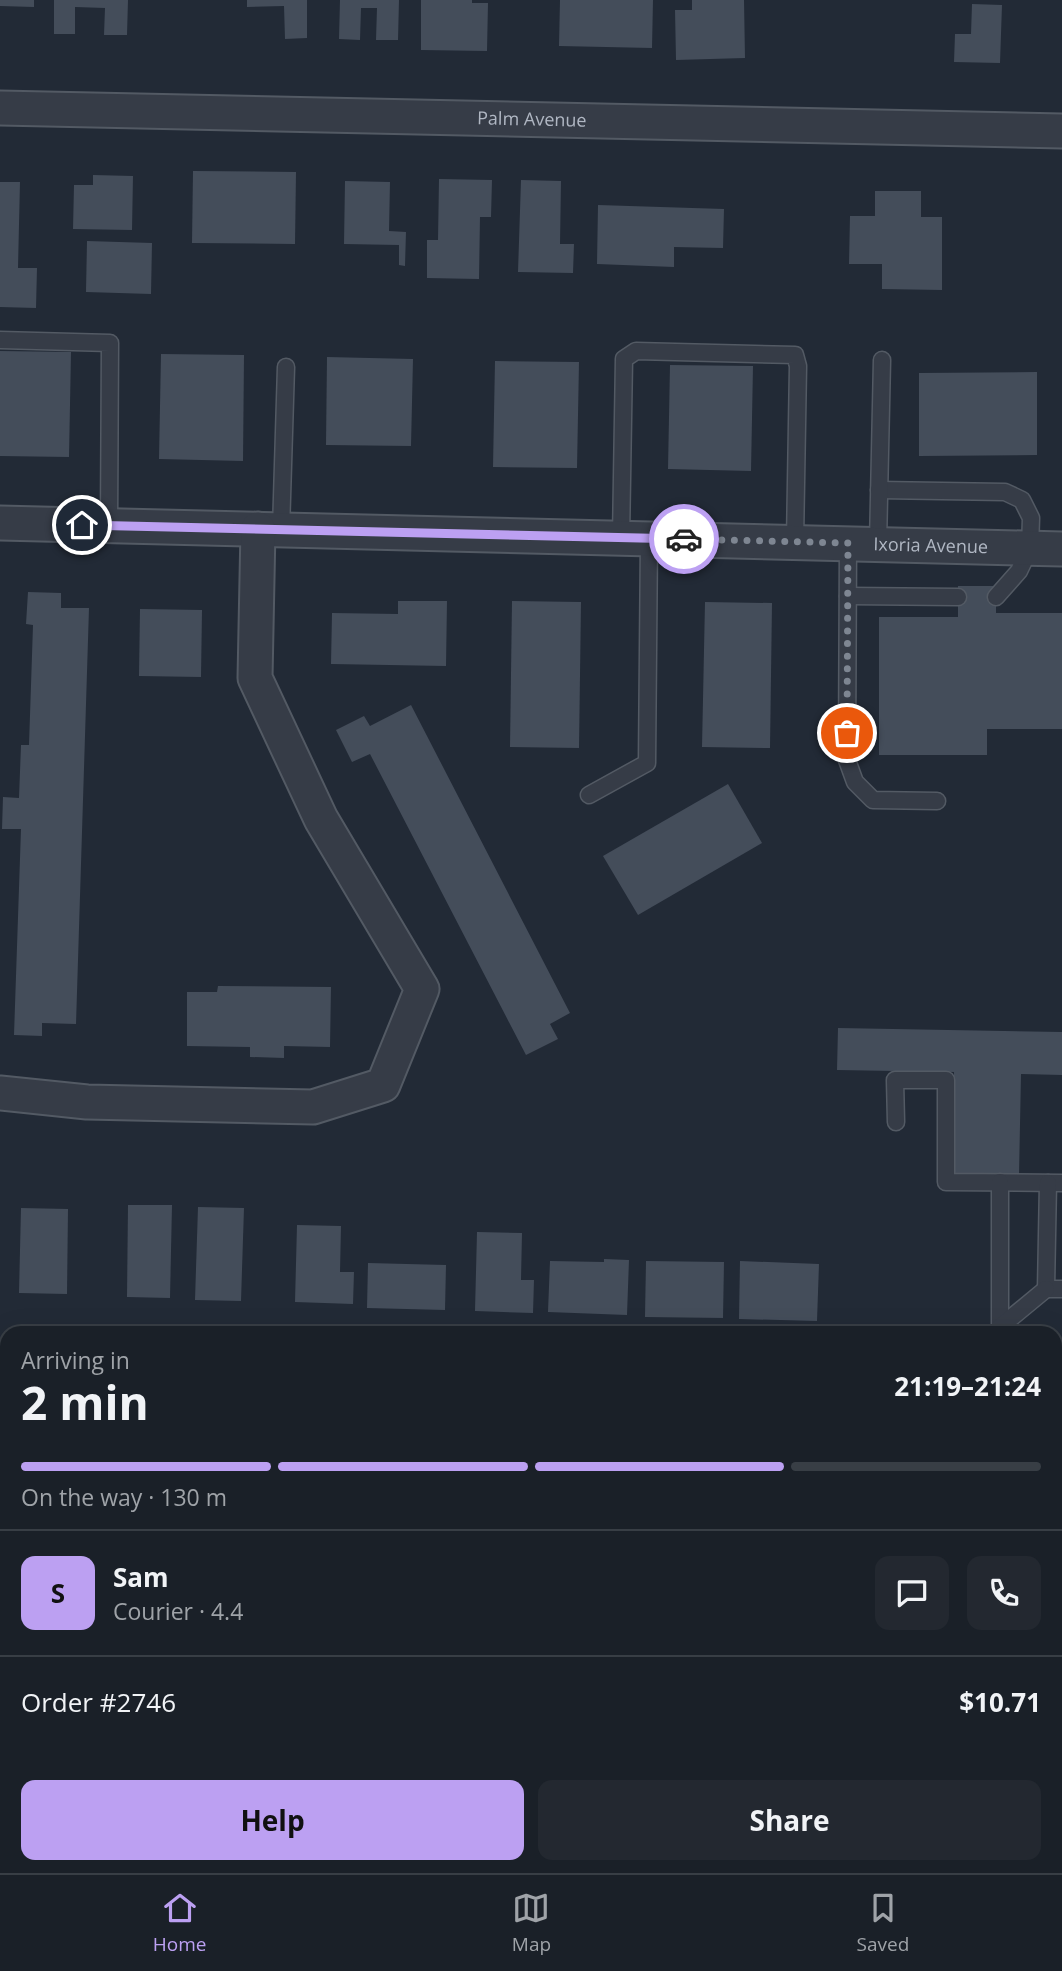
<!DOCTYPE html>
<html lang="en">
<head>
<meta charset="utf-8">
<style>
  :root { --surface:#1a2028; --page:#232830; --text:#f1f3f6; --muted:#9fa3a8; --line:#383e45; --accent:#bca0f2 }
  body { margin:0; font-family:"Open Sans",sans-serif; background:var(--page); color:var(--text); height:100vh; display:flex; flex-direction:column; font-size:26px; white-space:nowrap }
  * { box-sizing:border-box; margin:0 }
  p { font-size:23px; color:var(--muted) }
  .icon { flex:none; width:38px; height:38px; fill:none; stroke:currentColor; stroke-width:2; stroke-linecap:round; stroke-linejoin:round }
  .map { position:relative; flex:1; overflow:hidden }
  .drawer { position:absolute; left:0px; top:1326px; width:1062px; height:548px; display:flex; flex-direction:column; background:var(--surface); border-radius:21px 21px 0 0; box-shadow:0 7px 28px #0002,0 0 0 2px var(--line) }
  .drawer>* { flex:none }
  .pin { position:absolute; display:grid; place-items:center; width:60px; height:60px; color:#fff; margin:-30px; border:4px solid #fff; border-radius:50%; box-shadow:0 2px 7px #0007 }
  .courier { position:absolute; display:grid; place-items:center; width:70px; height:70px; margin:-35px; border:5px solid #bca0f2; border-radius:50%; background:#fff; color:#222; box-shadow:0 2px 9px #0007 }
  .summary em { font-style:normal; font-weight:700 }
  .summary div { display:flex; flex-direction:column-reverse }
  .summary { display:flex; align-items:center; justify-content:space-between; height:119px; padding:0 21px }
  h1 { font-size:46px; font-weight:700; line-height:52px }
  .bar { display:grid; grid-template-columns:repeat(4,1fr); gap:10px 7px; align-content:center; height:84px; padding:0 21px }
  .bar i { height:9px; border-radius:5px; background:var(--line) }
  .bar .on { background:var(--accent) }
  .bar p { grid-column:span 4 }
  .line { display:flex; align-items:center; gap:18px; padding:0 21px; border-top:2px solid var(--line) }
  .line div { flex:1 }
  .round { display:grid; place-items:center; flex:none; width:74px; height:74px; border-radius:14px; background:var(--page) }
  .primary-button { display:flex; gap:14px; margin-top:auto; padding:14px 21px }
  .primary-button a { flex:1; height:80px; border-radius:14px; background:var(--accent); color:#111; font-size:28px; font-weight:700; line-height:80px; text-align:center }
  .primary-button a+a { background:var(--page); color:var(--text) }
  .tabs { display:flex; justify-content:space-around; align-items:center; height:98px; border-top:2px solid var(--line); background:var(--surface); font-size:19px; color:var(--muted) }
  .tabs a { display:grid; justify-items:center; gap:4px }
  .tabs .on { color:var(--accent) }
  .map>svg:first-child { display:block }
  .building { fill:#444d5a }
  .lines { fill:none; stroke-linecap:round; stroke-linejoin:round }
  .lane-casing { stroke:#535a64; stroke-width:19 }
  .street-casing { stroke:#535a64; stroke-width:37 }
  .lane { stroke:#363c47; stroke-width:16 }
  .street { stroke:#363c47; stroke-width:33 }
  .done { stroke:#7e8692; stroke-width:7; stroke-dasharray:0 12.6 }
  .route { stroke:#bca0f2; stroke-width:9 }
  .labels { text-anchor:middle; stroke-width:7; stroke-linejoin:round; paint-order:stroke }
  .street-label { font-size:18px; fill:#b0b7c3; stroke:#1b212b }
</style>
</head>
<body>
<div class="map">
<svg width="1062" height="1873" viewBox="0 0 1062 1873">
  <rect width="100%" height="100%" fill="#222a36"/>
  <g class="building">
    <path d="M0,0h34v7l-34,-1z"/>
    <path d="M54,0h74l-1,35h-23l1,-27 -30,-1v27h-21z"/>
    <path d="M247,0h60v38l-22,1 -1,-33 -37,1z"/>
    <path d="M340,0h59l-1,40h-22l1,-32h-16l-1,32 -21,-1z"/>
    <path d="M421,0h51v3h16l-1,48 -66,-1z"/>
    <path d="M560,0h93l-1,48 -93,-2z"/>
    <path d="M692,0h52l1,58 -69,2 -1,-50h17z"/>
    <path d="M972,4l30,1 -2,58 -46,-1 1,-28h16z"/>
    <path d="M193,171l103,1 -1,72 -103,-1z"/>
    <path d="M93,175l40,1 -1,54 -59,-1 1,-44h19z"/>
    <path d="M439,179l53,1 -1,37h-11l-1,62 -52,-1v-38h11z"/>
    <path d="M521,180l40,1 -1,63h14l-1,29 -55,-1z"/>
    <path d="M345,181l45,1 -1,49 17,1 -1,34 -6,-1v-20l-55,-1z"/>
    <path d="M0,182h20l-2,86h19l-1,40 -36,-1z"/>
    <path d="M875,191h46v26h21v73l-60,-1v-25h-33l1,-48h25z"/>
    <path d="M598,205l126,4 -1,39 -49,-1v20l-77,-3z"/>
    <path d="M87,241l65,2 -1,51 -65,-2z"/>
    <path d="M0,351l71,1 -2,105 -69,-1z"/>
    <path d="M161,354l83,1 -1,106 -84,-2z"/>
    <path d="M327,357l86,2 -2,87 -85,-1z"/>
    <path d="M495,361l84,1 -2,106 -84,-1z"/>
    <path d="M670,365l83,1 -2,105 -83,-2z"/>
    <path d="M1037,372v83l-118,1v-83z"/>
    <path d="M958,586h38v27h66v116h-75v26h-108v-138h79z"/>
    <path d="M28,592l33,1v15h28l-13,416 -34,-1v13l-28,-1 7,-206h-19l1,-32 16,1 2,-53h8l4,-120 -7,-1z"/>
    <path d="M398,601h49l-1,65 -115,-2 1,-51 66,1z"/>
    <path d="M512,601l69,1 -2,146 -69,-1z"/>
    <path d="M705,602l67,1 -2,145 -68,-1z"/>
    <path d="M140,609l62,1 -1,67 -62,-1z"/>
    <path d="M411,705l159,308 -20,11 8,15 -32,16 -156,-301 -18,8 -16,-32 28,-14 6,10z"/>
    <path d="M728,784l34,59 -124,72 -35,-59z"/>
    <path d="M218,986l113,1 -1,60 -46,-1v12l-34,-1v-10l-63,-1v-54h30z"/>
    <path d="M838,1028l224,4v43l-41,-1 -2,101 -66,-1 1,-102 -117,-2z"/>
    <path d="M128,1205h44l-2,93 -43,-1z"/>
    <path d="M198,1207l46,1 -3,93 -46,-1z"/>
    <path d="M21,1208l47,1 -1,85 -48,-1z"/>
    <path d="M297,1225l44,1 -1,46h14l-1,32 -58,-2z"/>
    <path d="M477,1232l45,1 -1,47h13l-1,33 -58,-2z"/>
    <path d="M604,1259l25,1 -2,55 -79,-3 2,-51 54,1z"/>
    <path d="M646,1261l78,1 -1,56 -78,-1z"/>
    <path d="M740,1261l79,3 -2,57 -78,-2z"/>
    <path d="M368,1263l78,2 -1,45 -78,-2z"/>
    <rect x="1055" y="1448" width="7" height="312"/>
    <path d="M1,1668h6v39h-7z"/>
    <path d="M438,1868l66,1v4h-67z"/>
    <path d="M527,1870l32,1v2h-32z"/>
  </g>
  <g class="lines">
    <defs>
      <g id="lane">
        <path d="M0,340l110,3 -1,183"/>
        <path d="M879,490l126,2 17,8 9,18 -1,30 -11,23 -23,26"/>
        <path d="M281,530l5,-163"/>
        <path d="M621,538l3,-179 12,-8 159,4 3,11 -3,175"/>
        <path d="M848,543l-1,217 8,22 18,18 64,1"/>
        <path d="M878,544l4,-184"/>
        <path d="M848,596l110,1"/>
        <path d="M589,795l58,-32 2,-225"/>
        <path d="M896,1122l-1,-42h51v102l116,1"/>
        <path d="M1000,1182v145l3,7"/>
        <path d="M1048,1183l-2,106h16"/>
        <path d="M1000,1327l46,-38"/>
      </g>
      <g id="street">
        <path id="s1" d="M0,108l1062,23"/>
        <path id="s2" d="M0,523l1062,26"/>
        <path d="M0,1093l87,9 226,5 70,-22 39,-96 -101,-170 -66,-141 3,-149"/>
        <path d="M0,1369h7"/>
        <path d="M1055,1392h7"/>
        <path d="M0,1790h7"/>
        <path d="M1055,1813h7"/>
      </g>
    </defs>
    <use href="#lane" class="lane-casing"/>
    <use href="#street" class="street-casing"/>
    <use href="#lane" class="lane"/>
    <use href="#street" class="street"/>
  </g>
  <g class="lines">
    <path class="done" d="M684,539l164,4 -1,190"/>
    <path class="route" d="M82,525l602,14"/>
  </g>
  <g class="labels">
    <g class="street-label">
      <text dy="6" stroke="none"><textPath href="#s1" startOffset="532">Palm Avenue</textPath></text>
      <text dy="6" stroke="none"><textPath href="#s2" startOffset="931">Ixoria Avenue</textPath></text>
    </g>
  </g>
</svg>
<div class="pin" style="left:847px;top:733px;background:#ea580c"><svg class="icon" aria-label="bag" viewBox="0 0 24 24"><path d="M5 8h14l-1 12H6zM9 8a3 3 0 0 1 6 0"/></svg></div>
<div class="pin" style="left:82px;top:525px;background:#1f2937"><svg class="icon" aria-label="home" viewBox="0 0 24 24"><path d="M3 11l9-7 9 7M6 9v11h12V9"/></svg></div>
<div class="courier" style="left:684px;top:539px"><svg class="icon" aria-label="car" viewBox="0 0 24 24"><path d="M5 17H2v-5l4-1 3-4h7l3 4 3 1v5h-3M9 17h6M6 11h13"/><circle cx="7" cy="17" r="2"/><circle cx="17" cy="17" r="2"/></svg></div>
<section class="drawer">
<div class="summary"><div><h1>2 min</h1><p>Arriving in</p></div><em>21:19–21:24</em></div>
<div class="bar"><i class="on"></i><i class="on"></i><i class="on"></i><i></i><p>On the way · 130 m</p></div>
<div class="line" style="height:126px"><b class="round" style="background:var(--accent);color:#111">S</b><div><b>Sam</b><p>Courier · 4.4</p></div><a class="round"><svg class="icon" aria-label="chat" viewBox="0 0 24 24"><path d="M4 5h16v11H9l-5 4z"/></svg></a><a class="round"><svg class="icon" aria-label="phone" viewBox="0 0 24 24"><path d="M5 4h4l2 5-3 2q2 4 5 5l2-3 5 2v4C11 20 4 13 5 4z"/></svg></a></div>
<div class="line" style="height:91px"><div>Order #2746</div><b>$10.71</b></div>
<div class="primary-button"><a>Help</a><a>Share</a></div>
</section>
</div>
<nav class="tabs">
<a class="on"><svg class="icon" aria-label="home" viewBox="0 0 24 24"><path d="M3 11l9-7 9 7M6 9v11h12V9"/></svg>Home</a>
<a><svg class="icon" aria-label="map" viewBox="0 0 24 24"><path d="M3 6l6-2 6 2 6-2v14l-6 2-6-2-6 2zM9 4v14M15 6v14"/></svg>Map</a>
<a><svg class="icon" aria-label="saved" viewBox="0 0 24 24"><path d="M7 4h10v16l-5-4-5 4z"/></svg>Saved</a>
</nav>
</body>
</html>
